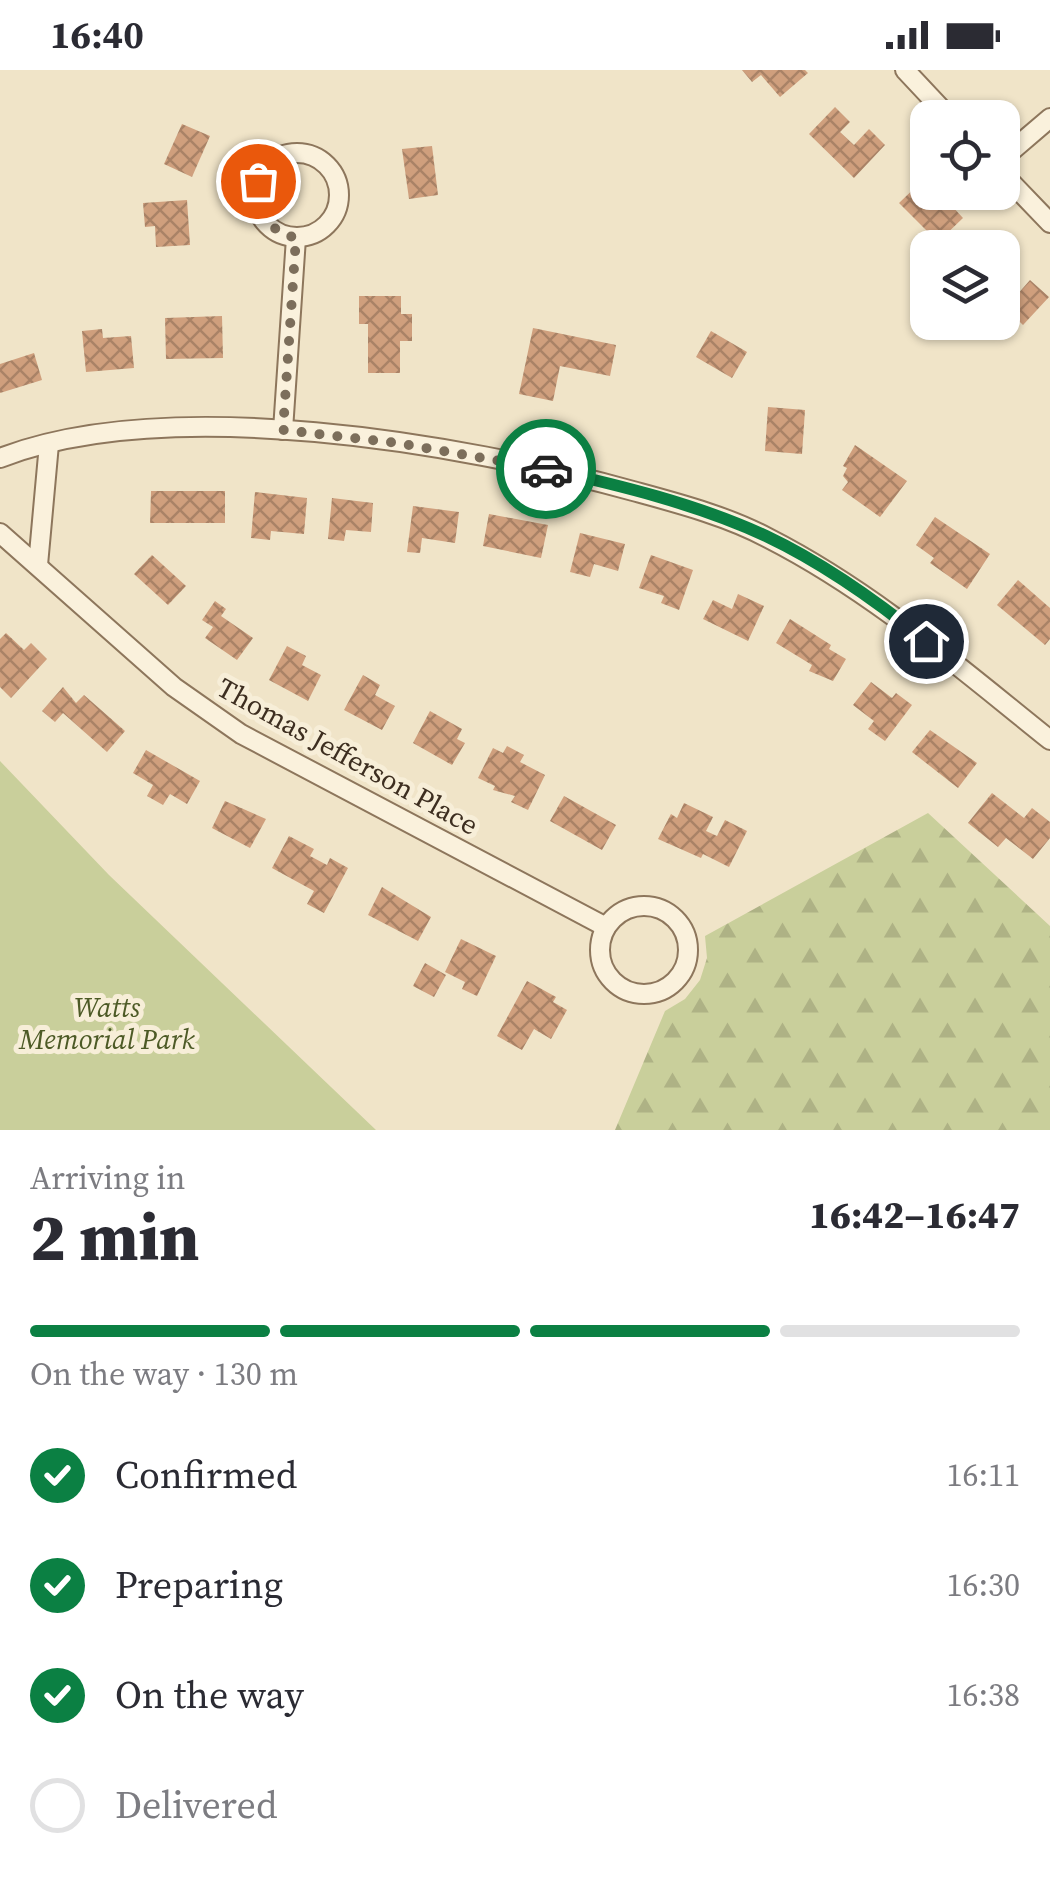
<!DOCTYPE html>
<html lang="en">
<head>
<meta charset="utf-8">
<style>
  :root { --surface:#fff; --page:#f2f2f3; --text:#2b2b33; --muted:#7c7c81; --line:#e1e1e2; --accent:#0b8043 }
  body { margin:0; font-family:"Source Serif 4",serif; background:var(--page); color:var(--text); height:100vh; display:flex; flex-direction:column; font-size:38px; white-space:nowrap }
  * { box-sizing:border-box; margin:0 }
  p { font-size:32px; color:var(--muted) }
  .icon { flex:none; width:55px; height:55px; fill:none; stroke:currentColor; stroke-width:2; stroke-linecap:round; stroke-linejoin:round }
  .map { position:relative; height:1060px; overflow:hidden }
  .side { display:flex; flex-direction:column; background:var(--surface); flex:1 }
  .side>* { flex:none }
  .controls { position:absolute; left:910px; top:30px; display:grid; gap:20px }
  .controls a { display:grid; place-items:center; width:110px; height:110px; border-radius:20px; background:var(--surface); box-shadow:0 2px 8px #0004; font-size:50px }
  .pin { position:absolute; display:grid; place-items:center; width:85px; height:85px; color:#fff; margin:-42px; border:5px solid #fff; border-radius:50%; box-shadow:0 2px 10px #0007 }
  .courier { position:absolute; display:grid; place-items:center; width:100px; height:100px; margin:-50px; border:8px solid #0b8043; border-radius:50%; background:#fff; color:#222; box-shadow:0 2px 12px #0007 }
  .head em { font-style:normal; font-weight:800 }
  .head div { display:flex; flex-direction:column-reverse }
  .head { display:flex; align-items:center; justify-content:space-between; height:170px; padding:0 30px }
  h1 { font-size:65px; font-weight:800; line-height:75px }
  .bar { display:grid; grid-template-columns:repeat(4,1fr); gap:15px 10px; align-content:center; height:120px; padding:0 30px }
  .bar i { height:12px; border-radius:8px; background:var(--line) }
  .bar .selected { background:var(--accent) }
  .bar p { grid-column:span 4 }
  ol { padding:0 30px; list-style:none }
  li { display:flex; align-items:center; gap:30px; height:110px }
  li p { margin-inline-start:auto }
  li .icon { padding:10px; border-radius:50%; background:var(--accent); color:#fff; stroke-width:4 }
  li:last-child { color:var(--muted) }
  li i { width:55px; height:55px; border:5px solid var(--line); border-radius:50% }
  .status { display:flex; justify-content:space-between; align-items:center; height:70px; padding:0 50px; background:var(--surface); direction:ltr }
  .status svg { height:28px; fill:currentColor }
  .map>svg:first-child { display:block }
  .forest { fill:url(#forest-firs) }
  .park { fill:#c9cf9b }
  .building { fill:url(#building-cross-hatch) }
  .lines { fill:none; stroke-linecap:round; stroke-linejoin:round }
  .street-casing { stroke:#8d765c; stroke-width:22 }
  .street { stroke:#faf1dc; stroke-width:18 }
  .done { stroke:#7c6e5b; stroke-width:10; stroke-dasharray:0 18 }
  .route { stroke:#0b8043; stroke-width:12 }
  .labels { text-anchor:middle; stroke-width:10; stroke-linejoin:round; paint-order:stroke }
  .street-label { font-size:28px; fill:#3d2e20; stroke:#f7eed8 }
  .park-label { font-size:28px; font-style:italic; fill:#4d5a26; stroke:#f7eed8 }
</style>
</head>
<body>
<div class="status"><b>16:40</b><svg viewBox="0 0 49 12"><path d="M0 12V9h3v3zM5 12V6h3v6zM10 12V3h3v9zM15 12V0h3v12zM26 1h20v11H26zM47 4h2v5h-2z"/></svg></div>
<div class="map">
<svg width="1050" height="1060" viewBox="0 0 1050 1060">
  <defs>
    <pattern id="forest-firs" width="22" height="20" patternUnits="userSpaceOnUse" patternTransform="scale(2.5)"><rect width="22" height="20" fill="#c9cf9b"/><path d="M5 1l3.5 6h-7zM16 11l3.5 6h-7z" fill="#aeb285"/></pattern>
    <pattern id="building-cross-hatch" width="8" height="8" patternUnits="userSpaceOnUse" patternTransform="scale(2.5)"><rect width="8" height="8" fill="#cf9f7d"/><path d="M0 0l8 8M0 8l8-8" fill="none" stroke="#a98266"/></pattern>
  </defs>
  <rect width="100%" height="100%" fill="#f0e4c8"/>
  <path class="forest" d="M928,743l122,113v204h-435l50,-119 20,-12 15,-19 7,-22 -2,-22z"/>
  <path class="park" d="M0,691l109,114 267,255h-376z"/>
  <g class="building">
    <path d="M742,0h63l3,3 -28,24 -19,-22 -9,7z"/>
    <path d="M835,37l15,15 -10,10 14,13 15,-16 16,16 -31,33 -45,-44z"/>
    <path d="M182,54l28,12 -18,41 -28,-13z"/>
    <path d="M432,76l6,49 -29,4 -7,-50z"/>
    <path d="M925,108l3,14h11l24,26 -25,24 -39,-39z"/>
    <path d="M187,130l3,45 -34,2 -1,-21 -10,1 -2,-24z"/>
    <path d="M1030,210l19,17 -26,28 -6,-6 -16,18 -16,-15h17v-22l6,5z"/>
    <path d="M359,226h42v18h11v27h-12v32h-32v-49h-9z"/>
    <path d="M222,246l1,42 -57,1 -1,-41z"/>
    <path d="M533,258l83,17 -6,31 -50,-10 -7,35 -34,-7z"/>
    <path d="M102,259l1,9 28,-2 3,32 -48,4 -4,-41z"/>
    <path d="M711,261l36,21 -15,26 -36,-21z"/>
    <path d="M34,283l8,27 -42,13v-29z"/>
    <path d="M768,337l37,3 -3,44 -37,-3z"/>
    <path d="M855,375l52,36 -27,36 -38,-27 6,-8 -5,-6 4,-8 -4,-2z"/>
    <path d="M151,421h74v32h-75z"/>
    <path d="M255,422l52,6 -3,36 -33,-3 -1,9 -19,-2z"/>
    <path d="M332,428l41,5 -2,29 -25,-2 -2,11 -16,-2z"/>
    <path d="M413,436l46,6 -4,31 -33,-5 -2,15 -13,-1z"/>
    <path d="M489,444l59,11 -7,33 -58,-12z"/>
    <path d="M935,447l55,37 -23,35 -37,-26 4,-5 -18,-13z"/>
    <path d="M580,463l45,11 -7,27 -24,-7 -4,13 -20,-5z"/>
    <path d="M152,485l34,31 -18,19 -34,-31z"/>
    <path d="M651,485l42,15 -14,40 -18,-7 3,-7 -25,-8z"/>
    <path d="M1018,510l32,28v31l-5,6 -48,-40z"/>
    <path d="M738,524l26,12 -16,35 -45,-22 10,-19 19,9z"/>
    <path d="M215,531l11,8 -5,7 32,22 -16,22 -32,-22 8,-11 -11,-7z"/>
    <path d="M790,549l41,26 -2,4 17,10 -13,22 -24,-10 3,-6 -36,-22z"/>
    <path d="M6,563l18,17 7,-7 16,16 -36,39 -11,-11v-48z"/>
    <path d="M287,576l19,10 -4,9 19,10 -13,26 -39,-21z"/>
    <path d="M363,605l17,10 -5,10 20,11 -13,24 -38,-20z"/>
    <path d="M871,612l21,16 4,-5 16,12 -27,36 -17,-12 6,-8 -21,-16z"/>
    <path d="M63,617l13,16 8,-8 41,36 -18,21 -44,-39 -8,9 -13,-11z"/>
    <path d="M430,641l32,18 -5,10 8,4 -13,22 -39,-22z"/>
    <path d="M930,660l47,33 -19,25 -46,-36z"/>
    <path d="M507,676l17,9 -4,7 25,13 -17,35 -17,-8 4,-6 -22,-6 2,-4 -17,-8 15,-30 10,5z"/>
    <path d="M146,680l54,31 -13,23 -17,-10 -7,11 -16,-9 6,-11 -20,-12z"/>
    <path d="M992,723l32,25 8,-10 18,14v16l-17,21 -27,-21 -8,9 -30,-24z"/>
    <path d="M564,726l52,29 -14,25 -52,-29z"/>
    <path d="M225,731l41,18 -16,29 -38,-20z"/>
    <path d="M684,733l29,14 -7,14 11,5 8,-16 22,11 -18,36 -26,-13 -2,4 -43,-19 13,-25 6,4z"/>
    <path d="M289,766l25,13 -4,7 17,9 3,-7 18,10 -24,45 -17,-9 7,-13 -42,-23z"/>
    <path d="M382,817l49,30 -13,24 -50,-26z"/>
    <path d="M461,869l35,17 -19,40 -15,-7 3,-7 -20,-10z"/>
    <path d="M425,893l21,12 -12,22 -21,-11z"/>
    <path d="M527,911l29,16 -3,5 14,8 -16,29 -17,-10 -12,21 -25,-14z"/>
  </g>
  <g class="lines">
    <defs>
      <g id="street">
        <path d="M905,0l45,48"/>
        <circle cx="297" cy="125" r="42"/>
        <path d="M1002,89l48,-41"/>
        <path d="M1002,103l48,50"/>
        <path d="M283,360l13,-192"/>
        <path d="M0,388c169,-65 461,-15 633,33 44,12 94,25 135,47 104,53 192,130 282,202"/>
        <path d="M0,463l174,154 67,47 365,193"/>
        <path d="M38,495l11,-121"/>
        <circle cx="644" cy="880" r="44"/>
      </g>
    </defs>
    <use href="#street" class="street-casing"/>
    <use href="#street" class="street"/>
  </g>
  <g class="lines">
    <path class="done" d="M258,111c-6,31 9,48 38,57l-13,192 114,13 149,26"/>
    <path class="route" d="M546,399c73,16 151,35 220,67 57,27 112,66 160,105"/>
  </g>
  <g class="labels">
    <g class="street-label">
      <text transform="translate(348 686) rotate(29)" y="10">Thomas Jefferson Place</text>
    </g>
    <g class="park-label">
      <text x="107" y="947">Watts<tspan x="107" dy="32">Memorial Park</tspan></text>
    </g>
  </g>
</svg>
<div class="controls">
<a><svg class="icon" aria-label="locate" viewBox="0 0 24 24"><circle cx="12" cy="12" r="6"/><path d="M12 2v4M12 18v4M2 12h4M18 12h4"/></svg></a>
<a><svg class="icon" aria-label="layers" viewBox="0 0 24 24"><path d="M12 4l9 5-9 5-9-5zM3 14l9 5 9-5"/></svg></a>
</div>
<div class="pin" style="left:258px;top:111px;background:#ea580c"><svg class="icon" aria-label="bag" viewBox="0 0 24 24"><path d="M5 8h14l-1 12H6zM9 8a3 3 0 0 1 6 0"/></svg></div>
<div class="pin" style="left:926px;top:571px;background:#1f2937"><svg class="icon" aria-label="home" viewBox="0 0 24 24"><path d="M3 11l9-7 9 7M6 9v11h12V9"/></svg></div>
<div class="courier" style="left:546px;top:399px"><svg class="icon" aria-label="car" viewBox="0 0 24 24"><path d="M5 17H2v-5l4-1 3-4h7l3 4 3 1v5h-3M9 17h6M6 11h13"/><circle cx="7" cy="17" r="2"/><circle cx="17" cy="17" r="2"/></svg></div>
</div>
<section class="side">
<div class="head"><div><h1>2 min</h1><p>Arriving in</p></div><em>16:42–16:47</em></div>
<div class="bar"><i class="selected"></i><i class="selected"></i><i class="selected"></i><i></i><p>On the way · 130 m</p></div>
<ol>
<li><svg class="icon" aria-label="check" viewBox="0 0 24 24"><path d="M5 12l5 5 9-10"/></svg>Confirmed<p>16:11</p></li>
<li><svg class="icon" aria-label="check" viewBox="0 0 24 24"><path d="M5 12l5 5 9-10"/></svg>Preparing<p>16:30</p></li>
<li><svg class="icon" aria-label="check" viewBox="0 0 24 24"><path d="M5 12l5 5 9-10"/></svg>On the way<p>16:38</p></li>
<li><i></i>Delivered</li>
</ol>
</section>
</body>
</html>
